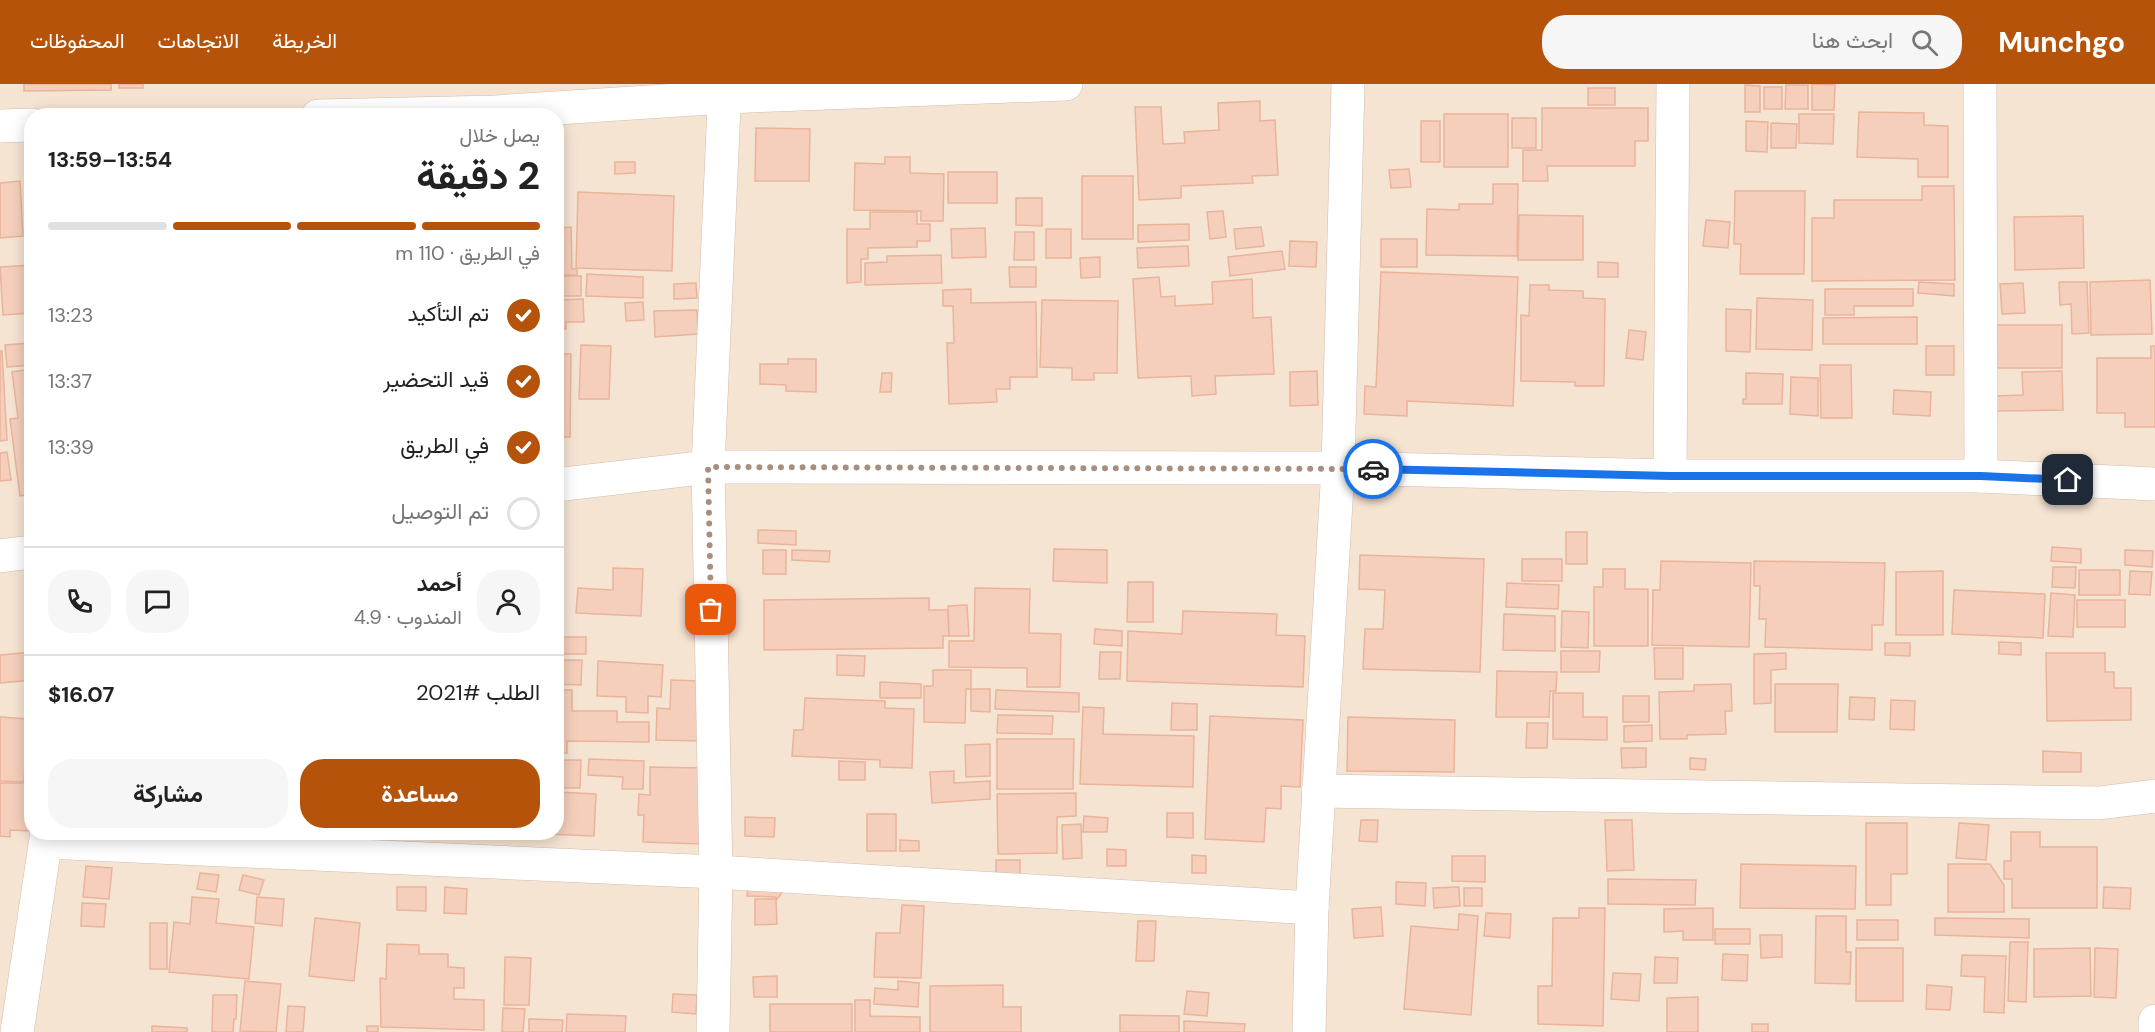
<!DOCTYPE html>
<html lang="ar">
<head>
<meta charset="utf-8">
<style>
  :root { --surface:#fff; --page:#f6f6f6; --text:#222; --muted:#767676; --line:#e0e0e0; --accent:#b45309 }
  body { margin:0; font-family:"DM Sans",Vazirmatn,sans-serif; background:var(--page); color:var(--text); direction:rtl; height:100vh; display:flex; flex-direction:column; font-size:22px; white-space:nowrap }
  * { box-sizing:border-box; margin:0 }
  p { font-size:20px; color:var(--muted) }
  .icon { flex:none; width:33px; height:33px; fill:none; stroke:currentColor; stroke-width:2; stroke-linecap:round; stroke-linejoin:round }
  .map { position:relative; flex:1; overflow:hidden; direction:ltr }
  .details { position:absolute; left:24px; top:24px; width:540px; height:732px; display:flex; flex-direction:column; background:var(--surface); border-radius:24px; box-shadow:0 3px 15px #0003; direction:rtl }
  .details>* { flex:none }
  .pin { position:absolute; display:grid; place-items:center; width:51px; height:51px; color:#fff; margin:-26px; border-radius:12px; box-shadow:0 3px 9px #0006 }
  .courier { position:absolute; display:grid; place-items:center; width:60px; height:60px; margin:-30px; border:4px solid #1a73e8; border-radius:50%; background:#fff; color:#222; box-shadow:0 2px 8px #0007 }
  .overview em { font-style:normal; font-weight:700 }
  .overview div { display:flex; flex-direction:column-reverse }
  .overview { display:flex; align-items:center; justify-content:space-between; height:102px; padding:0 24px }
  h1 { font-size:39px; font-weight:700; line-height:45px }
  .bar { display:grid; grid-template-columns:repeat(4,1fr); gap:9px 6px; align-content:center; height:72px; padding:0 24px }
  .bar i { height:8px; border-radius:4px; background:var(--line) }
  .bar .active { background:var(--accent) }
  .bar p { grid-column:span 4 }
  .line { display:flex; align-items:center; gap:15px; padding:0 24px; border-top:2px solid var(--line) }
  .line div { flex:1 }
  .round { display:grid; place-items:center; flex:none; width:63px; height:63px; border-radius:24px; background:var(--page) }
  ol { padding:0 24px; list-style:none }
  li { display:flex; align-items:center; gap:18px; height:66px }
  li p { margin-inline-start:auto }
  li .icon { padding:6px; border-radius:50%; background:var(--accent); color:#fff; stroke-width:4 }
  li:last-child { color:var(--muted) }
  li i { width:33px; height:33px; border:3px solid var(--line); border-radius:50% }
  .button { display:flex; gap:12px; margin-top:auto; padding:12px 24px }
  .button a { flex:1; height:69px; border-radius:24px; background:var(--accent); color:#fff; font-size:24px; font-weight:700; line-height:69px; text-align:center }
  .button a+a { background:var(--page); color:var(--text) }
  header { display:flex; align-items:center; gap:36px; box-sizing:border-box; height:84px; padding:0 30px; background:var(--accent); color:#fff }
  header strong { font-size:28px }
  nav { display:flex; gap:33px; margin-inline-start:auto; font-size:21px }
  .search { width:420px; height:54px; background:var(--page); display:flex; align-items:center; gap:15px; box-sizing:border-box; padding:0 21px; border-radius:24px; color:var(--muted); font-size:22px }
  .map>svg:first-child { display:block }
  .residential { fill:#f6e4d3; fill-rule:evenodd }
  .building { fill:#f5cfbb; stroke:#e9b49b; stroke-width:1.5 }
  .lines { fill:none; stroke-linecap:round; stroke-linejoin:round }
  .minor-casing { stroke:#d3bcad; stroke-width:34 }
  .minor { stroke:#fff; stroke-width:33 }
  .done { stroke:#a88e7f; stroke-width:6; stroke-dasharray:0 10.8 }
  .route { stroke:#1a73e8; stroke-width:8 }
</style>
</head>
<body>
<header>
<strong>Munchgo</strong>
<div class="search"><svg class="icon" aria-label="search" viewBox="0 0 24 24"><circle cx="10" cy="10" r="6"/><path d="M15 15l6 6"/></svg>ابحث هنا</div>
<nav><a>الخريطة</a><a>الاتجاهات</a><a>المحفوظات</a></nav>
</header>
<div class="map">
<svg width="2155" height="948" viewBox="0 0 2155 948">
  <rect width="100%" height="100%" fill="#fef3e5"/>
  <path class="residential" d="M0,0h2155v948h-2155zM32,32h524v716h-524z"/>
  <g class="building">
    <path d="M24,0h87v6l-87,1z"/>
    <rect x="119" y="0" width="24" height="4"/>
    <path d="M1812,0l23,1 -1,25h-22z"/>
    <path d="M1745,1l15,1v26h-15z"/>
    <path d="M1786,1h22v24h-23z"/>
    <rect x="1764" y="3" width="18" height="22"/>
    <rect x="1588" y="4" width="27" height="17"/>
    <path d="M1260,17v20l15,-1 3,55 -26,1 1,7 -72,3v12l-42,2 -4,-93h26l2,37 22,-1 -1,-11 35,-2 -1,-27z"/>
    <path d="M1542,24h106v33h-13v25h-88l1,15h-25v-31h19z"/>
    <path d="M1859,28l65,1v12l24,1v51h-30v-18l-61,-2z"/>
    <rect x="1444" y="30" width="64" height="53"/>
    <path d="M1799,30h35l-1,30 -34,-1z"/>
    <rect x="1512" y="34" width="24" height="30"/>
    <rect x="1421" y="37" width="19" height="41"/>
    <path d="M1746,37l22,1 -1,30 -21,-1z"/>
    <path d="M1771,39l26,1 -1,24h-25z"/>
    <path d="M756,44l54,1 -1,52h-54z"/>
    <path d="M885,73h25v16l34,1 -1,47h-22v-10l-67,-1 1,-47 30,1z"/>
    <path d="M615,78h20v11l-20,1z"/>
    <path d="M1409,85l2,18 -20,1 -2,-18z"/>
    <rect x="948" y="88" width="49" height="31"/>
    <rect x="1082" y="92" width="51" height="63"/>
    <path d="M20,97l3,55 -23,2v-55z"/>
    <path d="M1493,100h25l-1,72 -91,-1 1,-46 32,1v-6h34z"/>
    <path d="M1922,102h32l1,94 -143,1v-63h22v-18h88z"/>
    <path d="M1735,107h70l-1,83h-64l1,-30h-7z"/>
    <path d="M578,108l96,4 -2,75 -96,-3z"/>
    <path d="M1016,114h26v28l-26,-1z"/>
    <path d="M556,126h5v18l10,-1 1,42h5v6h-16v-5h-5z"/>
    <path d="M1223,127l3,26 -16,2 -3,-27z"/>
    <path d="M870,128h47v12h13v17h-13v6l-49,1v11h-7v23l-14,1v-54h23z"/>
    <path d="M1519,131l64,1v44h-65z"/>
    <path d="M2083,132l1,52 -69,2 -1,-53z"/>
    <path d="M1706,136l24,2 -2,26 -25,-2z"/>
    <path d="M1189,140v16l-51,2v-17z"/>
    <path d="M1261,143l3,19 -28,3 -2,-20z"/>
    <path d="M985,144l1,29 -34,1 -1,-29z"/>
    <rect x="1046" y="145" width="25" height="29"/>
    <path d="M1015,148h19v28h-20z"/>
    <rect x="1381" y="155" width="36" height="28"/>
    <path d="M1290,157l27,1 -1,25 -27,-1z"/>
    <path d="M1188,162l1,20 -51,2 -1,-20z"/>
    <path d="M1282,167l3,18 -55,7 -2,-19z"/>
    <path d="M941,171l1,28 -77,2v-22l22,-1v-6z"/>
    <path d="M1100,173v20l-19,1 -1,-20z"/>
    <path d="M1598,178l20,1v14h-20z"/>
    <path d="M32,181v48l-29,2 -3,-48z"/>
    <path d="M1009,183h27v20h-26z"/>
    <path d="M1381,188l137,5 -5,129 -106,-5v15l-43,-2 1,-28 11,1z"/>
    <path d="M587,190l56,3v21l-57,-2z"/>
    <rect x="561" y="192" width="20" height="20"/>
    <path d="M1159,193l2,20 14,-1v10l38,-2 -1,-22 40,-3 1,39 18,-1 3,57 -59,2 1,18 -24,2 -1,-20 -53,2 -5,-99z"/>
    <path d="M2150,196l2,54 -61,1 -1,-53z"/>
    <path d="M1919,198l35,2v12l-36,-3z"/>
    <path d="M2059,198h28l2,51 -17,1 -1,-30 -11,1z"/>
    <path d="M696,199l1,15 -23,1v-15z"/>
    <path d="M2023,199l2,30 -23,1 -2,-30z"/>
    <path d="M1530,201h19v5l34,1v7l22,1 -1,87h-29v-4l-54,-1v-66l8,1z"/>
    <path d="M971,205v14l65,-1 1,75h-27v12h-14l1,13 -48,2 -2,-61h7l-1,-37h-10v-16z"/>
    <path d="M1825,205h88v17h-59v9h-29z"/>
    <path d="M1757,214l56,2 -1,50 -56,-1z"/>
    <path d="M583,215l1,23h-18v7h-10v-29z"/>
    <path d="M1042,216l76,1 -1,72h-23v7h-22v-12l-32,-1z"/>
    <path d="M643,218l1,18 -18,1 -1,-18z"/>
    <path d="M1726,225l25,1 -1,42 -24,-1z"/>
    <path d="M697,226l1,24 -43,3 -1,-26z"/>
    <path d="M1917,233v27h-94v-26z"/>
    <rect x="1997" y="241" width="65" height="43"/>
    <path d="M1629,246l17,2 -3,28 -17,-2z"/>
    <path d="M29,259l2,22 -24,2 -2,-22z"/>
    <path d="M581,261l30,1 -2,53h-30z"/>
    <rect x="1926" y="262" width="28" height="29"/>
    <path d="M2151,262h4v81h-30v-14h-28v-55h54z"/>
    <path d="M0,267h2l5,89 -7,1z"/>
    <path d="M556,270h15l-1,83h-14z"/>
    <path d="M788,275h28v33l-30,-1v-6l-26,-1v-20h28z"/>
    <path d="M1820,281h31l1,53h-31z"/>
    <path d="M32,285v125l-12,2 -10,-77 8,-1 -6,-46z"/>
    <path d="M1317,287l1,34 -28,1v-34z"/>
    <path d="M2062,287l1,39 -68,1v-15l28,-1 -1,-23z"/>
    <path d="M882,289h10l-1,19h-11z"/>
    <path d="M1746,289l37,1 -1,30h-39v-5h3z"/>
    <path d="M1791,293l27,1v38l-28,-2z"/>
    <path d="M1894,306l37,2 -1,24 -37,-2z"/>
    <path d="M7,368l4,28 -11,1v-28z"/>
    <path d="M758,446l38,1v14l-38,-2z"/>
    <rect x="1566" y="448" width="21" height="32"/>
    <path d="M2052,463l29,2v14l-30,-2z"/>
    <path d="M1054,465l53,1v33l-54,-2z"/>
    <rect x="763" y="466" width="23" height="24"/>
    <path d="M792,466l38,1 -1,11 -37,-2z"/>
    <path d="M2125,466l28,1 -1,16 -27,-2z"/>
    <path d="M1360,471l124,4 -4,113 -117,-3 2,-40h18l2,-39 -26,-1z"/>
    <rect x="1522" y="475" width="40" height="22"/>
    <path d="M1661,477l90,2 -2,84 -97,-2 1,-55h7z"/>
    <path d="M1754,477l131,2 -2,62h-11v25l-107,-3 1,-28h-7l1,-33h-6z"/>
    <path d="M2053,483h23l-1,21 -23,-1z"/>
    <path d="M613,484l30,1 -2,47 -65,-3 2,-25 35,2z"/>
    <path d="M1603,485h22v20h23v57h-54v-59h9z"/>
    <rect x="2079" y="486" width="41" height="25"/>
    <path d="M1943,487v64h-47v-63z"/>
    <path d="M2130,487l22,1 -2,23 -21,-1z"/>
    <path d="M1128,498h25v40h-26z"/>
    <path d="M1507,499l52,2 -1,24 -52,-2z"/>
    <path d="M975,504l55,1 -1,44 32,1 -1,53h-33v-19l-78,-1v-26h25z"/>
    <path d="M1954,506l91,4 -2,44 -91,-4z"/>
    <path d="M2051,509l24,2 -2,42 -25,-1z"/>
    <path d="M929,514v12h19l1,26h-6v12l-179,2v-50z"/>
    <rect x="2077" y="516" width="48" height="27"/>
    <path d="M967,521l2,31h-20l-1,-30z"/>
    <path d="M1183,527l94,3 -1,21 29,1 -2,51 -176,-6 1,-50 54,3z"/>
    <path d="M1562,527l27,1 -1,36 -27,-1z"/>
    <path d="M1504,530l51,2v35l-52,-1z"/>
    <path d="M1095,545l27,2v15l-28,-2z"/>
    <rect x="556" y="553" width="30" height="17"/>
    <path d="M1999,558l22,1v12l-22,-1z"/>
    <path d="M1885,559h25v13l-25,-1z"/>
    <path d="M1654,564h29v31h-28z"/>
    <path d="M1561,567h39l-1,21h-38z"/>
    <path d="M32,568v28l-32,3v-28z"/>
    <path d="M1100,568h21l-1,27h-21z"/>
    <path d="M1786,569v16l-15,1v33l-17,1v-50z"/>
    <path d="M2046,569h59v19h9v16h17v32l-84,1z"/>
    <path d="M837,571l28,1 -1,20 -27,-1z"/>
    <path d="M556,576h26l-1,25 -25,-1z"/>
    <path d="M598,577l65,4 -2,32 -13,-1v17l-22,-1v-15l-29,-1z"/>
    <path d="M933,586h38v19h-5l-1,34 -41,-1v-36h9z"/>
    <path d="M1497,587l60,1 -1,19h-6l-1,26h-53z"/>
    <path d="M671,596l30,1 -2,60 -43,-1 1,-32 13,1z"/>
    <path d="M880,598l41,2v14h-41z"/>
    <path d="M1731,600l1,27h-7l1,23 -39,1v4h-27l-1,-47 35,-1v-6z"/>
    <path d="M1775,600h63l-1,48h-62z"/>
    <path d="M971,605h19v23l-19,-1z"/>
    <path d="M556,606h16v21h45v11h32v20l-82,-1v12h-11z"/>
    <path d="M996,606l83,3v19l-84,-3z"/>
    <path d="M1553,609h30v24h24v23l-54,-1z"/>
    <rect x="1623" y="612" width="26" height="26"/>
    <path d="M1850,613l25,1 -1,22 -25,-1z"/>
    <path d="M805,614l80,3v7l29,1 -2,59 -32,-1v-7l-88,-4 2,-26h9z"/>
    <path d="M1891,616l24,1 -1,29 -24,-1z"/>
    <path d="M1172,619l25,1v26h-26z"/>
    <path d="M1083,623l21,1 -1,26 91,2 -1,51 -113,-3z"/>
    <path d="M998,631l55,1 -1,18 -55,-1z"/>
    <path d="M1210,632l93,4 -3,67 -19,-1v23l-15,-1 -2,34 -59,-3z"/>
    <path d="M0,633l28,2 -4,63 -24,-1z"/>
    <path d="M1348,633l107,3 -1,52 -107,-1z"/>
    <path d="M1527,639h21l-1,25h-21z"/>
    <path d="M1652,641v16l-28,1v-16z"/>
    <path d="M997,655h77l-1,50h-76z"/>
    <path d="M990,660v32l-24,1 -1,-32z"/>
    <path d="M1621,664h25v19l-24,1z"/>
    <path d="M2043,667l38,2v19h-38z"/>
    <path d="M1690,674l16,1 -1,11 -15,-1z"/>
    <path d="M589,675l55,2 -1,28h-21l1,-12 -35,-2z"/>
    <path d="M556,676h25l-1,28h-24z"/>
    <path d="M839,677l26,1v18h-26z"/>
    <path d="M650,683l53,1 -2,76 -58,-2 1,-27h-6l1,-21 11,1z"/>
    <path d="M954,687v12l36,-2v18l-58,4 -2,-31z"/>
    <path d="M0,699h32v48l-22,-1v7l-10,-1z"/>
    <path d="M556,708l40,2 -2,42 -50,-2 12,-2z"/>
    <path d="M1076,709v23l-19,1v36l-59,1 -1,-60z"/>
    <path d="M1167,729h26v25l-26,-1z"/>
    <rect x="867" y="730" width="29" height="37"/>
    <path d="M1084,732l24,2 -1,14h-24z"/>
    <path d="M745,733l30,1 -1,19 -29,-1z"/>
    <path d="M1361,736h17l-1,22 -18,-1z"/>
    <path d="M1605,736h27l2,50 -27,1z"/>
    <path d="M1866,739h41v51h-16v31h-25z"/>
    <path d="M1959,739l30,2 -3,35 -30,-2z"/>
    <path d="M1081,740l1,34 -19,1 -1,-34z"/>
    <path d="M395,748h49v4z"/>
    <path d="M2011,748h29v15h57v61h-85v-29h-8v-18h7z"/>
    <path d="M900,756l19,1v10h-19z"/>
    <path d="M1107,765l19,1v16h-19z"/>
    <path d="M1192,771l14,1v17h-14z"/>
    <path d="M1452,772h33v26l-33,-1z"/>
    <rect x="996" y="776" width="24" height="22"/>
    <path d="M1741,780l115,2 -1,43 -115,-1z"/>
    <path d="M1948,780h42l14,21v27h-56z"/>
    <path d="M86,782l26,2 -3,31 -26,-2z"/>
    <path d="M200,789l19,2 -3,17 -19,-3z"/>
    <path d="M243,791l21,5 -5,15 -20,-5z"/>
    <path d="M1608,795l88,1 -1,25 -87,-1z"/>
    <path d="M1396,798l30,1 -1,23 -29,-2z"/>
    <path d="M748,799l36,7 -7,9 -2,-2 -28,-1z"/>
    <path d="M397,803h29v24l-29,-1z"/>
    <path d="M445,803l22,2 -1,25 -22,-1z"/>
    <path d="M1459,803l1,19 -26,2 -1,-20z"/>
    <path d="M2104,803l27,1 -1,21 -27,-1z"/>
    <rect x="1464" y="804" width="18" height="18"/>
    <path d="M192,813l27,2 -3,24 38,4 -5,52 -80,-7 5,-50 16,2z"/>
    <path d="M257,813l27,2 -2,27 -27,-3z"/>
    <path d="M755,815h21l1,25 -22,1z"/>
    <path d="M82,819l24,1 -2,23 -23,-1z"/>
    <path d="M902,821l22,1 -3,72 -47,-1 2,-44h24z"/>
    <path d="M1381,823l2,29 -29,2 -2,-29z"/>
    <path d="M1579,824h26l-2,118 -65,-2v-38h14l1,-68h26z"/>
    <path d="M1713,824v32h-30v-9l-19,1v-23z"/>
    <path d="M1486,829l25,1 -1,24 -26,-2z"/>
    <path d="M1459,830l19,2 -7,99 -67,-6 7,-83 47,4z"/>
    <path d="M1816,832h30v36h5l-1,32 -35,-1z"/>
    <path d="M315,834l45,5 -6,58 -45,-5z"/>
    <path d="M1935,834l94,1v19l-94,-3z"/>
    <rect x="1857" y="836" width="41" height="20"/>
    <path d="M1138,837h18l-2,40h-18z"/>
    <rect x="150" y="839" width="17" height="46"/>
    <rect x="1715" y="845" width="35" height="15"/>
    <path d="M1760,851h22v22l-21,1z"/>
    <path d="M2010,858h18l-2,60 -18,-1z"/>
    <path d="M387,860l32,1v9h29v13l16,1v20h-10v11l30,1v30l-103,-3 -1,-49 6,1z"/>
    <rect x="1856" y="864" width="47" height="53"/>
    <path d="M2090,864l1,48 -57,1v-48z"/>
    <path d="M2095,864l23,1 -2,49 -22,-1z"/>
    <path d="M1723,870l25,1 -1,26 -25,-1z"/>
    <path d="M1962,871l44,1 -2,57 -20,-1 1,-35 -24,-1z"/>
    <path d="M505,873l26,1 -2,47h-25z"/>
    <path d="M1655,873l23,1 -1,25h-23z"/>
    <path d="M1613,889l28,1 -2,27 -28,-2z"/>
    <path d="M777,892v21h-23l-1,-20z"/>
    <path d="M245,897l36,3 -5,48 -36,-1z"/>
    <path d="M898,897l21,2 -1,24 -44,-3 1,-16 23,2z"/>
    <path d="M1003,901v22h18v25h-91v-46z"/>
    <path d="M1927,901l25,2 -2,23 -24,-1z"/>
    <path d="M1187,907l22,2 -2,23 -23,-2z"/>
    <path d="M673,910l24,1 -1,19 -24,-2z"/>
    <path d="M213,911h24l-1,24h-2l-1,13h-21z"/>
    <path d="M1698,913v35h-31v-34z"/>
    <path d="M855,916h15v16l50,1v15h-65z"/>
    <rect x="770" y="920" width="82" height="28"/>
    <path d="M288,922l17,1 -2,25h-17z"/>
    <path d="M503,924l22,1 -2,23h-21z"/>
    <path d="M567,930l59,2 -1,16h-59z"/>
    <path d="M1120,931l59,1v16h-59z"/>
    <path d="M529,935l34,1 -1,12h-33z"/>
    <path d="M1184,937l61,3 -1,8h-60z"/>
    <rect x="1752" y="940" width="16" height="8"/>
    <path d="M152,942l35,2v4h-35z"/>
    <rect x="367" y="942" width="11" height="6"/>
  </g>
  <g class="lines">
    <defs>
      <g id="minor">
        <path d="M1980,0l1,392"/>
        <path d="M318,32l177,-4 230,-15 341,-13"/>
        <path d="M0,42l32,-1"/>
        <path d="M1670,392l3,-392"/>
        <path d="M556,401l152,-18 630,1 332,8h311l174,8"/>
        <path d="M0,472l32,-4"/>
        <path d="M1318,707l781,12 56,-7"/>
        <path d="M46,758l670,30 596,36"/>
        <path d="M17,948l30,-200"/>
        <path d="M713,948l3,-160 -8,-405 17,-383"/>
        <path d="M1309,948l3,-124 26,-440 10,-384"/>
        <path d="M2155,948v-11"/>
      </g>
    </defs>
    <use href="#minor" class="minor-casing"/>
    <use href="#minor" class="minor"/>
  </g>
  <g class="lines">
    <path class="done" d="M711,526l-3,-143 665,2"/>
    <path class="route" d="M1373,385l297,7h311l87,4"/>
  </g>
</svg>
<div class="pin" style="left:711px;top:526px;background:#ea580c"><svg class="icon" aria-label="bag" viewBox="0 0 24 24"><path d="M5 8h14l-1 12H6zM9 8a3 3 0 0 1 6 0"/></svg></div>
<div class="pin" style="left:2068px;top:396px;background:#1f2937"><svg class="icon" aria-label="home" viewBox="0 0 24 24"><path d="M3 11l9-7 9 7M6 9v11h12V9"/></svg></div>
<div class="courier" style="left:1373px;top:385px"><svg class="icon" aria-label="car" viewBox="0 0 24 24"><path d="M5 17H2v-5l4-1 3-4h7l3 4 3 1v5h-3M9 17h6M6 11h13"/><circle cx="7" cy="17" r="2"/><circle cx="17" cy="17" r="2"/></svg></div>
<section class="details">
<div class="overview"><div><h1>2 دقيقة</h1><p>يصل خلال</p></div><em>13:54–13:59</em></div>
<div class="bar"><i class="active"></i><i class="active"></i><i class="active"></i><i></i><p>في الطريق · 110 m</p></div>
<ol>
<li><svg class="icon" aria-label="check" viewBox="0 0 24 24"><path d="M5 12l5 5 9-10"/></svg>تم التأكيد<p>13:23</p></li>
<li><svg class="icon" aria-label="check" viewBox="0 0 24 24"><path d="M5 12l5 5 9-10"/></svg>قيد التحضير<p>13:37</p></li>
<li><svg class="icon" aria-label="check" viewBox="0 0 24 24"><path d="M5 12l5 5 9-10"/></svg>في الطريق<p>13:39</p></li>
<li><i></i>تم التوصيل</li>
</ol>
<div class="line" style="height:108px"><a class="round"><svg class="icon" aria-label="person" viewBox="0 0 24 24"><circle cx="12" cy="8" r="4"/><path d="M4 21q1-7 8-7t8 7"/></svg></a><div><b>أحمد</b><p>المندوب · 4.9</p></div><a class="round"><svg class="icon" aria-label="chat" viewBox="0 0 24 24"><path d="M4 5h16v11H9l-5 4z"/></svg></a><a class="round"><svg class="icon" aria-label="phone" viewBox="0 0 24 24"><path d="M5 4h4l2 5-3 2q2 4 5 5l2-3 5 2v4C11 20 4 13 5 4z"/></svg></a></div>
<div class="line" style="height:78px"><div>الطلب #2021</div><b>$16.07</b></div>
<div class="button"><a>مساعدة</a><a>مشاركة</a></div>
</section>
</div>
</body>
</html>
